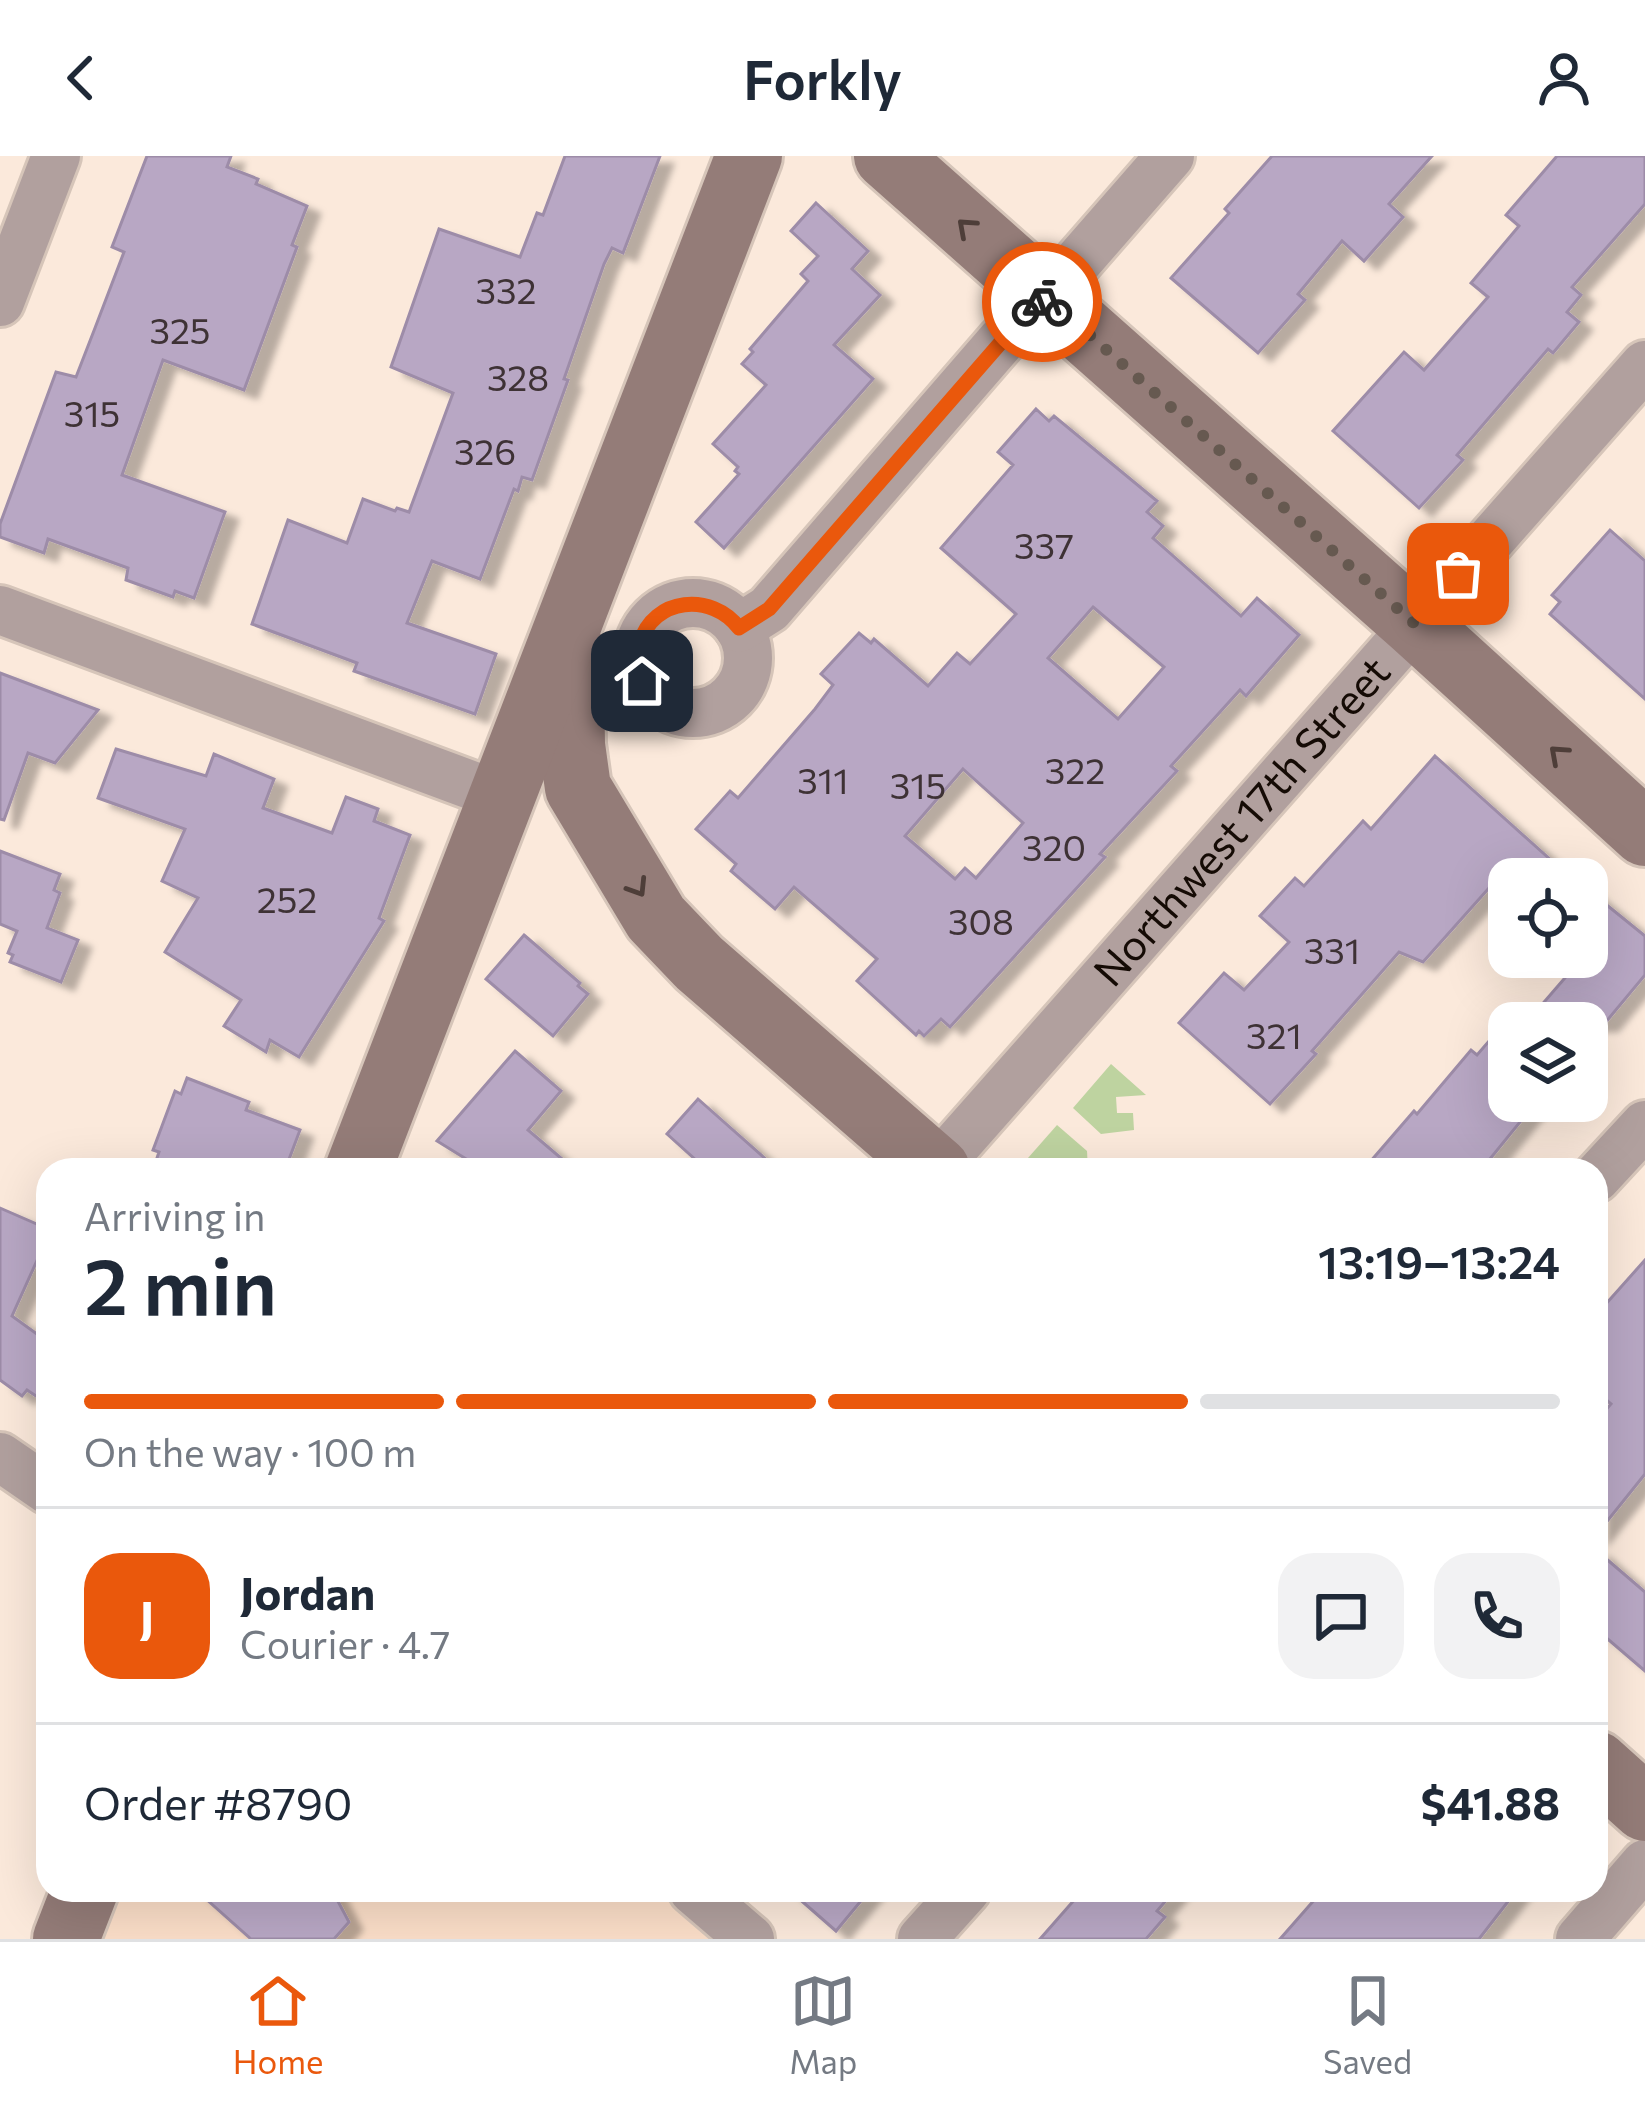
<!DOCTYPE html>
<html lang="en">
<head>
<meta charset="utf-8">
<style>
  :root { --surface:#fff; --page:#f2f2f3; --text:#1f2937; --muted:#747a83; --line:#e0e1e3; --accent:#ea580c }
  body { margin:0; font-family:Commissioner,sans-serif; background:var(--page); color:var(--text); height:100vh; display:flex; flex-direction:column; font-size:45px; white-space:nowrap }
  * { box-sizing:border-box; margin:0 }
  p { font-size:39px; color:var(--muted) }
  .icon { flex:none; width:66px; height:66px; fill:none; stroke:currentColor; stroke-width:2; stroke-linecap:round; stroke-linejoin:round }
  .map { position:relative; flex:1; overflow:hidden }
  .sheet { position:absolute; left:36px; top:1002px; width:1572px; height:744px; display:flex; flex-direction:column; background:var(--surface); border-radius:36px; box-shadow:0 12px 48px #0002 }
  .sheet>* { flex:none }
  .fabs { position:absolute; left:1488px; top:702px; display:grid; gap:24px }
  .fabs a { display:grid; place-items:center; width:120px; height:120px; border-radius:24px; background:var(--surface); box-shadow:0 12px 48px #0002; font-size:60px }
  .pin { position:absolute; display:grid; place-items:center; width:102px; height:102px; color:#fff; margin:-51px; border-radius:24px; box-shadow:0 6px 18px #0006 }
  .courier { position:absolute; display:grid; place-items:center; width:120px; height:120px; margin:-60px; border:9px solid #ea580c; border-radius:50%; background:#fff; color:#222; box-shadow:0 3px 15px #0007 }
  .overview em { font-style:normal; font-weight:600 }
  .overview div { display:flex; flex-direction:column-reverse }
  .overview { display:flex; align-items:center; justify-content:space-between; height:204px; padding:0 48px }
  h1 { font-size:78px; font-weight:600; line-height:90px }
  .bar { display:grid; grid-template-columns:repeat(4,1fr); gap:18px 12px; align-content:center; height:144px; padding:0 48px }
  .bar i { height:15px; border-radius:9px; background:var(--line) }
  .bar .active { background:var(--accent) }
  .bar p { grid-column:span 4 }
  .line { display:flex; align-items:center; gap:30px; padding:0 48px; border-top:3px solid var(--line) }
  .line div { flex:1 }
  .round { display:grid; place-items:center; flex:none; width:126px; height:126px; border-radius:36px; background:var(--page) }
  header { display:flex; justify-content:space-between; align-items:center; height:156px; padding:0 48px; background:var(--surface); font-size:54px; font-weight:600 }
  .dock { display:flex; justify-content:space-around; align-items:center; height:168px; border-top:3px solid var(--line); background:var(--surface); font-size:33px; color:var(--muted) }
  .dock a { display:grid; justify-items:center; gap:6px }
  .dock .active { color:var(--accent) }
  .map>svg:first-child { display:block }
  .built { fill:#fbdec8 }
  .green { fill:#bed3a0 }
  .building { fill:#b8a7c4; stroke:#9d8ca8; stroke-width:3; fill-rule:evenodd; filter:url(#shadow) }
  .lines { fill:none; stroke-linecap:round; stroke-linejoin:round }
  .street-casing { stroke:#d6c5b9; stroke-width:54 }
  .secondary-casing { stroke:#d6c5b9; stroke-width:72 }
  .street { stroke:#b1a09e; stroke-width:48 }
  .secondary { stroke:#947c78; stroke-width:66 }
  .oneway { stroke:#4e3e39 }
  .done { stroke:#665950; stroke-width:12; stroke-dasharray:0 21.6 }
  .route { stroke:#ea580c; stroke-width:15 }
  .labels { text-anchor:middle; stroke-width:10; stroke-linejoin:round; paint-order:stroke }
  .number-label { font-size:36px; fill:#3e3235 }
  .street-label { font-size:42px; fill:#150b05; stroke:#fff }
</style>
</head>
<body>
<header><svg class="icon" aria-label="back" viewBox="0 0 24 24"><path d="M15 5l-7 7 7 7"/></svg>Forkly<svg class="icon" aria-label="person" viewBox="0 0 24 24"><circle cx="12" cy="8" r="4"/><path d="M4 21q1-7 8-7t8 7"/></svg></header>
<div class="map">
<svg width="1645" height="1783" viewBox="0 0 1645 1783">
  <defs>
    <filter id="shadow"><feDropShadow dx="13" dy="8" stdDeviation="3" flood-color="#0004"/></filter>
  </defs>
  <rect width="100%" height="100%" fill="#fbe9db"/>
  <path class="built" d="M72,1734h597l55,49h-671z"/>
  <g class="green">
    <path d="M1111,908l35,31 -30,2 1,16h16l1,17 -33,4 -28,-26z"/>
    <path d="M1057,969l30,26 1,19h-46l-14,-12z"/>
  </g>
  <g class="building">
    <path d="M147,0h84l-4,11 31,12 -2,5 51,22 -15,39 5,2 -53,143 -81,-30 -41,115 103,37 -31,86 -19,-7 -2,6 -47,-17 2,-12 -80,-29 -4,14 -44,-16v-13l56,-152 20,5 19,-49 29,-76 -12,-5z"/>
    <path d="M565,0h95l-37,97 -11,-5 -8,16 -40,115 4,1 -36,100 -10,-3 -4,14 -4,-2 -34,90 -48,-18 -25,62 89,31 -21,60 -121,-43 3,-8 -105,-39 36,-104 59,23 16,-44 32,12 2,-3 12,4 44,-119 -62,-26 48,-138 81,28 17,-44 6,2z"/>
    <path d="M1272,0h160l-43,48 14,13 -39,44 -22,-20 -44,53 7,6 -47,53 -87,-75 58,-65 -4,-4z"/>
    <path d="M1557,0h88v48l-73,83 9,8 -14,17 12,10 -26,31 -5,-4 -91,106 6,5 -44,48 -86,-77 71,-79 20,18 64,-73 -17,-14 48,-57 -13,-11z"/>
    <path d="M816,47l52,48 -16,18 28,26 -46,50 39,34 -149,169 -28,-26 43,-48 -4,-3 3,-4 -25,-23 53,-59 -24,-21 11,-12 -3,-3 58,-68 -7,-7 17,-18 -27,-25z"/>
    <path d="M1036,253l13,12 5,-5 103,85 -10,11 16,14 -10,12 88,78 16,-18 42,37 -53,61 -6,-6 -69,76 6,5 -77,83 5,3 -155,170 -9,-8 -17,17 -5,-5 -3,4 -59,-54 20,-22 -83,-72 -19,22 -44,-38 5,-7 -40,-35 34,-38 8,7 77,-89 18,-24 -12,-11 38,-41 12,10 3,-4 54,47 29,-33 13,11 46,-50 -75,-66 72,-83 -15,-13zM1093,451l71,60 -46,52 -70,-61zM963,613l60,54 -47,55 -11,-10 -10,11 -50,-43z"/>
    <path d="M1610,374l35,31v138l-95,-85 10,-12 -8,-7z"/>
    <path d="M0,517l98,37 -43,53 -27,-10 -24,67 -4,-1z"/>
    <path d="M116,593l90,27 8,-22 60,25 -11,29 69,25 14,-36 32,12 -4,12 36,14 -31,83 5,3 -85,136 -29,-17 -4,12 -42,-26 17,-26 -76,-48 33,-54 -36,-17 23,-52 -87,-31z"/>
    <path d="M1435,600l137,123h-75l-74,83 -24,-10 -87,99 4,3 -46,50 -91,-81 45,-50 20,17 45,-48 -29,-26 35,-38 9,8 59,-65 8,8z"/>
    <path d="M0,695l60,23 -6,16 6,3 -13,35 31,12 -17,42 -51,-20 3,-7 -5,-2 9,-22 -17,-7z"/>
    <path d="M1587,733l58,47v39l-40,48h-79l57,-66h4z"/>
    <path d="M524,779l56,48 -2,3 10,8 -35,42 -67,-57z"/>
    <path d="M1509,862v83h28l-56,69h-118l51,-59 3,3 54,-64 6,5z"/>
    <path d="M515,895l46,40 -33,39 47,40h-91l-47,-29z"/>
    <path d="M187,922l62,24 -3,8 54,20 -15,40h-132l6,-18 -6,-2 22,-59 6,3z"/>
    <path d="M698,943l80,71h-71l-40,-36z"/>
    <path d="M0,1052l48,21v7l-36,80 36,26v62l-21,-14 -5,6 -22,-16z"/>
    <path d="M1645,1104v214l-49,61v-114l15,-17 -15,-13v-76z"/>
    <path d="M1596,1394l49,42v79l-49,-42z"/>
    <path d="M196,1734h136l17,32 -15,17h-83z"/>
    <path d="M789,1734h81l-34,41z"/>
    <path d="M1083,1734h92l-18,21 8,6 -19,22h-106z"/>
    <path d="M1323,1734h194l-38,49h-199z"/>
  </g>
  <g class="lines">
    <defs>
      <g id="street">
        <path d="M0,146l56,-146"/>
        <circle cx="693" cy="502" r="55"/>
        <path d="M0,454l503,187"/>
        <path d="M739,472l30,-19 233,-269 45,-43 123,-141"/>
        <path id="s1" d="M934,1014l711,-805"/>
        <path d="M1596,1022l49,-53"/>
        <path d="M0,1301l48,33"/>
        <path d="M693,1734l57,49"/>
        <path d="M922,1783l44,-49"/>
        <path d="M1580,1783l65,-75"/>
      </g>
      <g id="secondary">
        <path d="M887,0l528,468 230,209"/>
        <path d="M575,499l-4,26 1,64 6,43 78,130 43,45 238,207"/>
        <path d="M358,1014l391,-1014"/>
        <path d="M1596,1608l49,44"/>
        <path d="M66,1783l19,-49"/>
      </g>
    </defs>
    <use href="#street" class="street-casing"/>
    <use href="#secondary" class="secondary-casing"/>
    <use href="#street" class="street"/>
    <use href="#secondary" class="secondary"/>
  </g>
  <defs><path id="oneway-chevron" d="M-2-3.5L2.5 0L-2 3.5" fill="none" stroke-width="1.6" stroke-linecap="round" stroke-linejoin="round" transform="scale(3)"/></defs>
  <g class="oneway">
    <use href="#oneway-chevron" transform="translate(966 71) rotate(-138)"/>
    <use href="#oneway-chevron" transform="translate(1558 598) rotate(-138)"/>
    <use href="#oneway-chevron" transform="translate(638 732) rotate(58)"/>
  </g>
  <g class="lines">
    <path class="done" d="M1042,146l5,-5 368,327 43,-50"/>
    <path class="route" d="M642,525c-3,-13 -6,-25 -2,-38 13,-46 72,-51 99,-15l30,-19 234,-269 39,-38"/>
  </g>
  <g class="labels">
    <g class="number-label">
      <text x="506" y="148">332</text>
      <text x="180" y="188">325</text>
      <text x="518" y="235">328</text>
      <text x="92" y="271">315</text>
      <text x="485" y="309">326</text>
      <text x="1044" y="403">337</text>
      <text x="1075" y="628">322</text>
      <text x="823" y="638">311</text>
      <text x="918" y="643">315</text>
      <text x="1054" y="705">320</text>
      <text x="287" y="757">252</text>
      <text x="981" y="779">308</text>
      <text x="1332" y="808">331</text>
      <text x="1274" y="893">321</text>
    </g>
    <g class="street-label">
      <text dy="15" stroke="none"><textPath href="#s1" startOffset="465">Northwest 17th Street</textPath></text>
    </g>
  </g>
</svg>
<div class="fabs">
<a><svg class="icon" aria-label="locate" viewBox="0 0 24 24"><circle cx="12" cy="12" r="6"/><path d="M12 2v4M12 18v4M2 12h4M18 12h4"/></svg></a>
<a><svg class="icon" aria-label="layers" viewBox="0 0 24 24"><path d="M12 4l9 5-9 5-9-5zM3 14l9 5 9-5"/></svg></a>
</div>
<div class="pin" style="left:1458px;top:418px;background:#ea580c"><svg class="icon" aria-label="bag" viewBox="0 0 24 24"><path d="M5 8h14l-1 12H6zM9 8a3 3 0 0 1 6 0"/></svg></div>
<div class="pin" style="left:642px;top:525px;background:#1f2937"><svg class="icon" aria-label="home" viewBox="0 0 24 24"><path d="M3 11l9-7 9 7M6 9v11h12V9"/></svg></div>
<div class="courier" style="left:1042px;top:146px"><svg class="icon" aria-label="bike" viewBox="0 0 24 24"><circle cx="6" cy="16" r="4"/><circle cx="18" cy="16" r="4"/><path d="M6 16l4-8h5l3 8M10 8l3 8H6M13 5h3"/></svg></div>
<section class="sheet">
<div class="overview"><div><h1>2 min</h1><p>Arriving in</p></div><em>13:19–13:24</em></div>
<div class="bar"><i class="active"></i><i class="active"></i><i class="active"></i><i></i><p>On the way · 100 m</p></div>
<div class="line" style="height:216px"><b class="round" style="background:var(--accent);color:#fff">J</b><div><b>Jordan</b><p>Courier · 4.7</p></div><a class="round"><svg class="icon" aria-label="chat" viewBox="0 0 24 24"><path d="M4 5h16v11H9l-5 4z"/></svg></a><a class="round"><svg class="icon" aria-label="phone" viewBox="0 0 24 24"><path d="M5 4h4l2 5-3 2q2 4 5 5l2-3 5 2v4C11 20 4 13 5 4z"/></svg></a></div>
<div class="line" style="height:156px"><div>Order #8790</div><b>$41.88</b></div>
</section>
</div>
<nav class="dock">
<a class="active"><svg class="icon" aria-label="home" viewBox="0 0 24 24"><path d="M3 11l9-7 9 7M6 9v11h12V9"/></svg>Home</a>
<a><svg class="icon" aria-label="map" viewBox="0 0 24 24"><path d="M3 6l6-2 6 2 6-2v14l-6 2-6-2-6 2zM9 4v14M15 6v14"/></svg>Map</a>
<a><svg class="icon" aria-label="saved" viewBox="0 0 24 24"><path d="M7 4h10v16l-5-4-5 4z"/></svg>Saved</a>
</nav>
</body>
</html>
